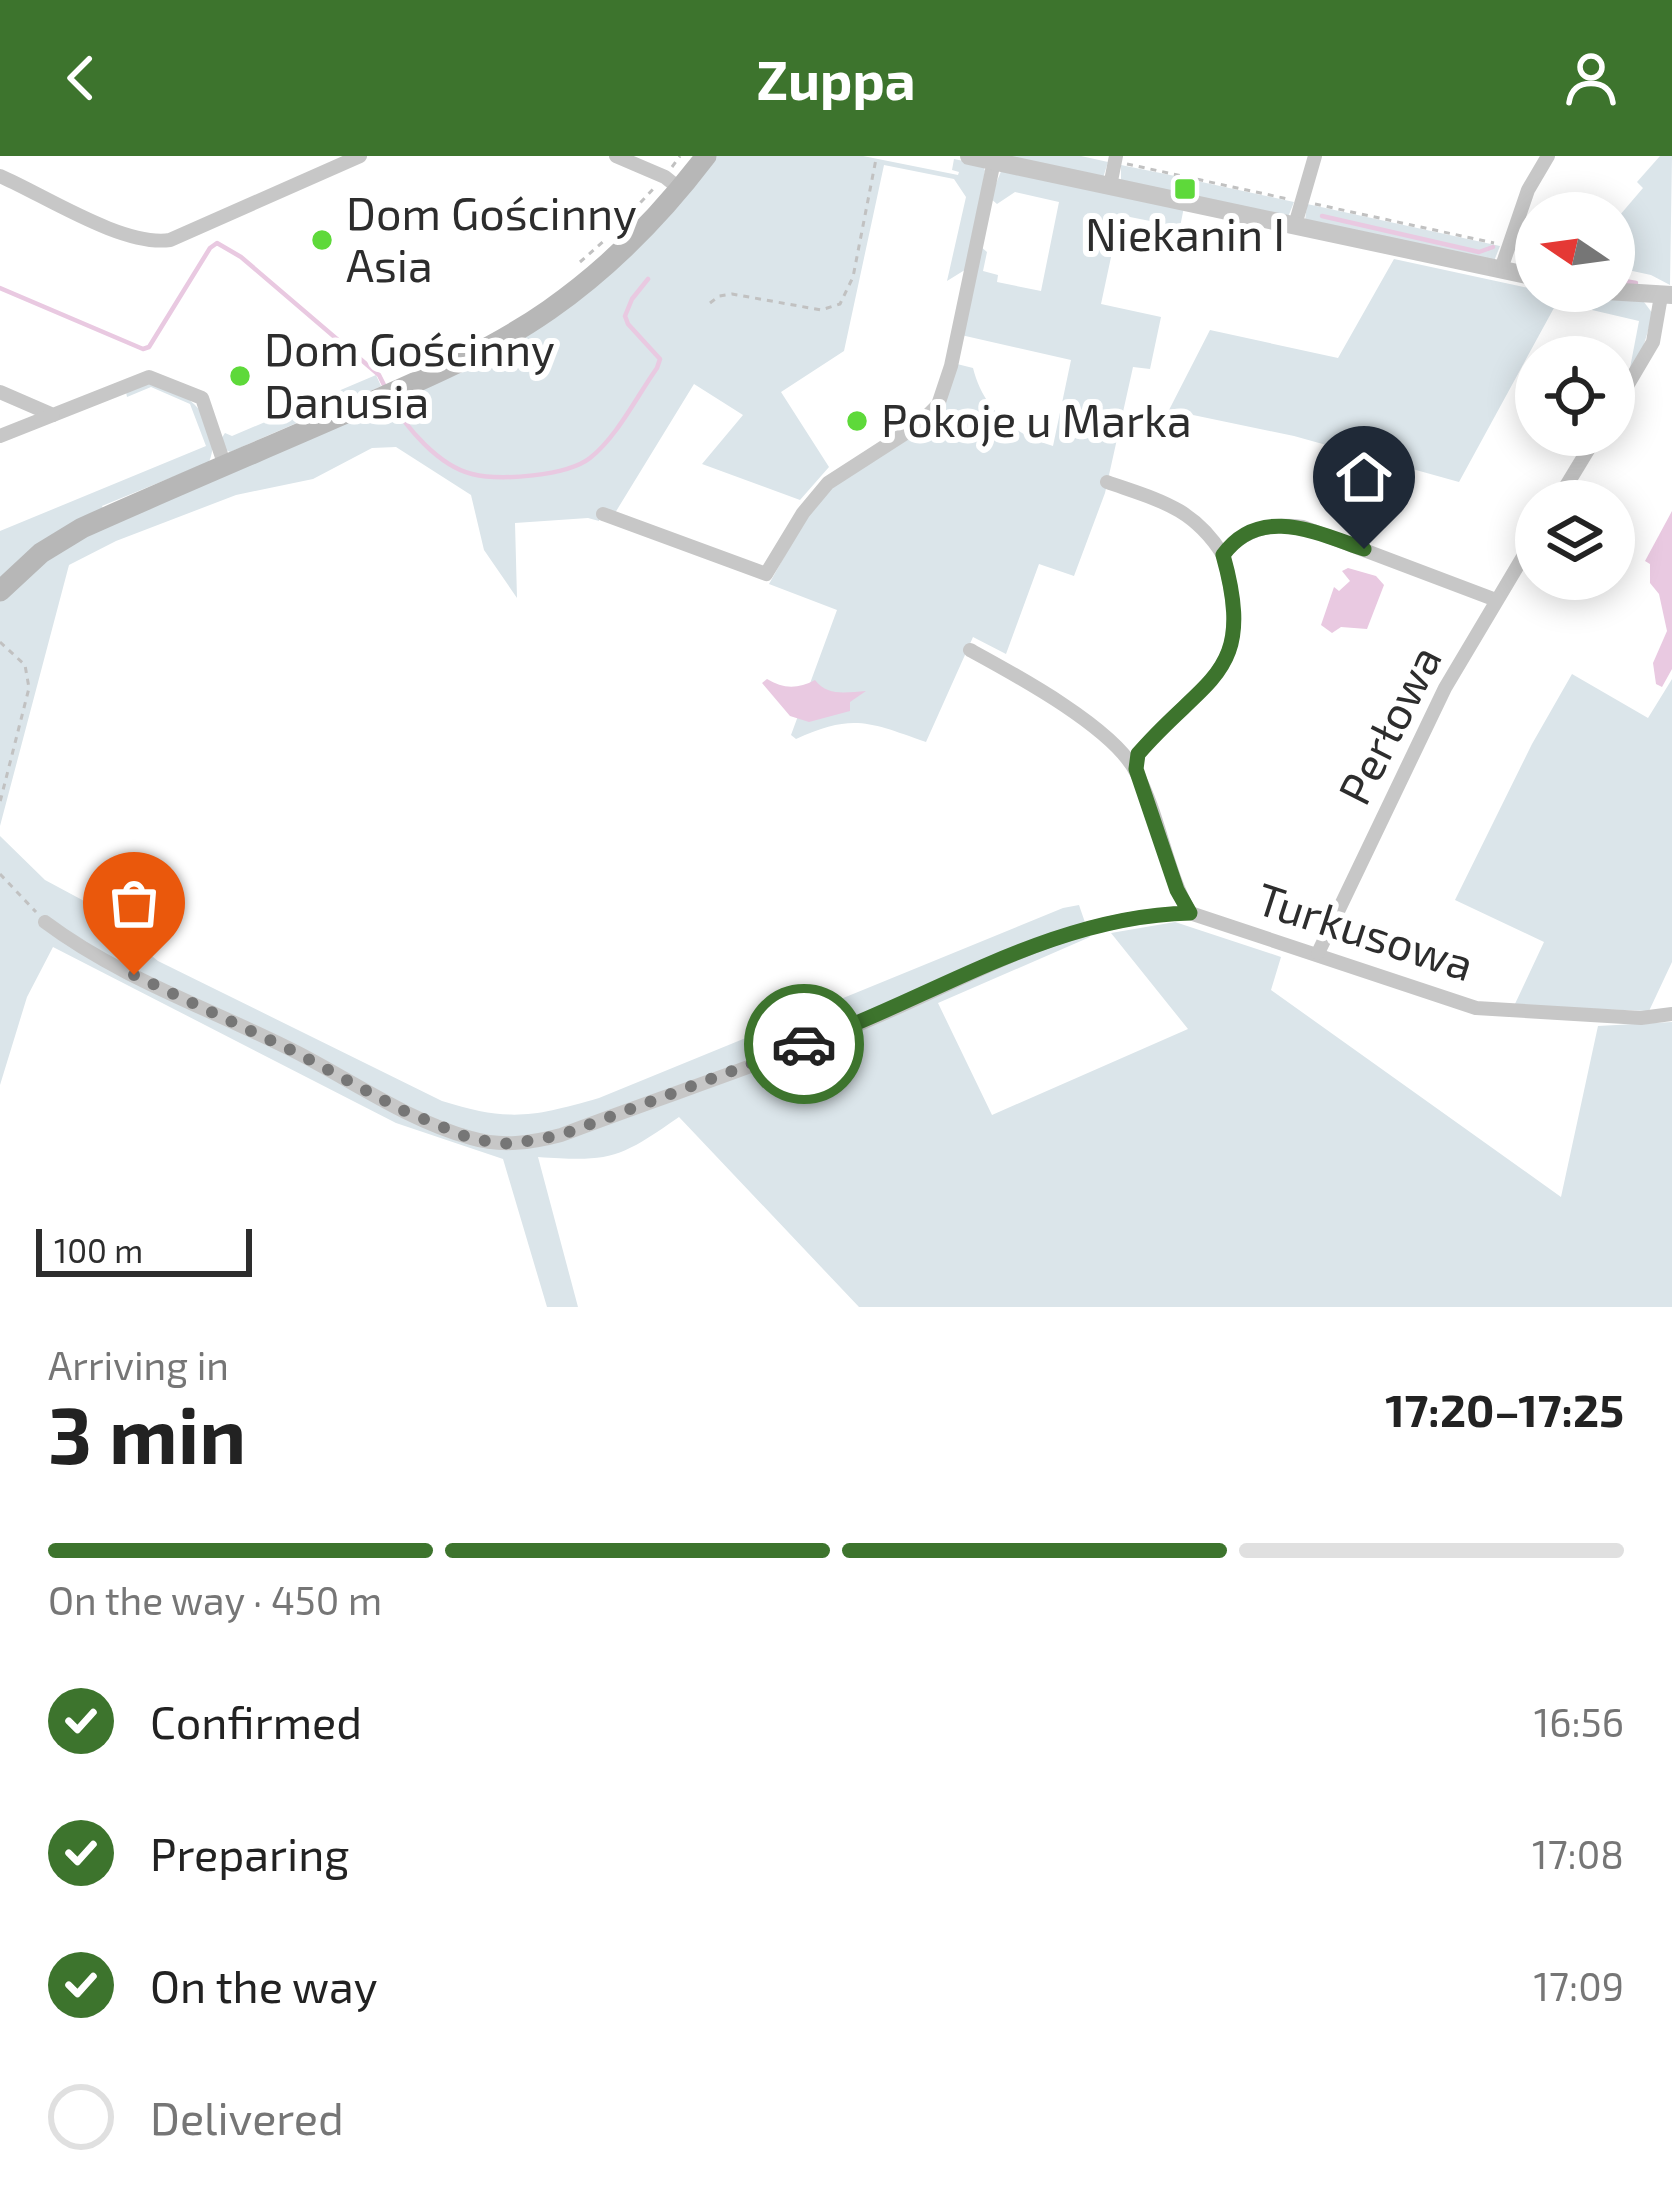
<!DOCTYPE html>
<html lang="en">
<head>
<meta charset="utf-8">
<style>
  :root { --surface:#fff; --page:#f6f6f6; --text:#222; --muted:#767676; --line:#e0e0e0; --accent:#3d742d }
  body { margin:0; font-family:"Exo 2",sans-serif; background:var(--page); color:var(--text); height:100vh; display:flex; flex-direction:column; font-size:45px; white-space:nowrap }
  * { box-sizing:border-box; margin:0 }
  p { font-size:39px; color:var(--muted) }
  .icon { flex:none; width:66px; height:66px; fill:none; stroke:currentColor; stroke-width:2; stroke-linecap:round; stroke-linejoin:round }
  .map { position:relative; height:1151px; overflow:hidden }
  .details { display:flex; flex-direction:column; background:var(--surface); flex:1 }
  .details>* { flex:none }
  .needle { width:78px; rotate:283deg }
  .controls { position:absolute; left:1515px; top:36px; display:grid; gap:24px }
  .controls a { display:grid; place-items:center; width:120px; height:120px; border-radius:50%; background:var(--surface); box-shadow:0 6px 30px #0003; font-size:60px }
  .scale { position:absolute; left:36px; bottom:30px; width:216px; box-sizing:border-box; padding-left:12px; border:6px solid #2d2d2d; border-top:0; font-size:33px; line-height:42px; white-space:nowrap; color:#2d2d2d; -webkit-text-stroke:9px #fff; paint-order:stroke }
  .pin { position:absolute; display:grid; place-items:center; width:102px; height:102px; color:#fff; margin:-123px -51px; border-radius:50% 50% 50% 0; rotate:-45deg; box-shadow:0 0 12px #0007 }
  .pin .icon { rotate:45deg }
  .courier { position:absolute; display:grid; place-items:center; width:120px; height:120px; margin:-60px; border:9px solid #3d742d; border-radius:50%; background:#fff; color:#222; box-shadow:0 3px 15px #0007 }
  .head em { font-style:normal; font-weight:700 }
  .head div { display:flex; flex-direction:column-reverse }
  .head { display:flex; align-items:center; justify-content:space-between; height:204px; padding:0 48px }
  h1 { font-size:78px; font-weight:700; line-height:90px }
  .bar { display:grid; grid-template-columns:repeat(4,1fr); gap:18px 12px; align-content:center; height:144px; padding:0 48px }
  .bar i { height:15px; border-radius:9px; background:var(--line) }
  .bar .selected { background:var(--accent) }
  .bar p { grid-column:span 4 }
  ol { padding:0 48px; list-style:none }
  li { display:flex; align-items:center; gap:36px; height:132px }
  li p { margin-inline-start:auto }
  li .icon { padding:12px; border-radius:50%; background:var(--accent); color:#fff; stroke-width:4 }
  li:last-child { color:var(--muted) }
  li i { width:66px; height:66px; border:6px solid var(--line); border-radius:50% }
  header { display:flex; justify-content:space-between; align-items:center; height:156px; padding:0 48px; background:var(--accent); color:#fff; font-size:54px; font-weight:700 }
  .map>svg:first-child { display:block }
  .green { fill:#dbe5ea }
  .water { fill:#e9c9e1 }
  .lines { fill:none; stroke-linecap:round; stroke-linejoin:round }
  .stream { stroke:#e9c9e1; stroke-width:4.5 }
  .path { stroke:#c1c1c1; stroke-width:3; stroke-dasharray:6 6; stroke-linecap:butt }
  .minor { stroke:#c7c7c7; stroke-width:14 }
  .tertiary { stroke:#c7c7c7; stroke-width:18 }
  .secondary { stroke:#b7b7b7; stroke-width:21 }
  .done { stroke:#767676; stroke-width:12; stroke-dasharray:0 21.6 }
  .route { stroke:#3d742d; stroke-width:15 }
  .poi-dot { fill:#5ed93a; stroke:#fff; stroke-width:4.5 }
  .labels { text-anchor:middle; stroke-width:12; stroke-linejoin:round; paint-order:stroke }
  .poi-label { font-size:45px; fill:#2d2d2d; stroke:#fff; text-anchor:start }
  .street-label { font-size:45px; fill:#2d2d2d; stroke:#fff }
</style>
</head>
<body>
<header><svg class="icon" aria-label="back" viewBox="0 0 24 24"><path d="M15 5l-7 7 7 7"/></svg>Zuppa<svg class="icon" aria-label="person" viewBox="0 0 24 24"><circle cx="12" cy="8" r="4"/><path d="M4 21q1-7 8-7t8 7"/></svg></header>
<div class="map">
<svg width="1672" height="1151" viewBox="0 0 1672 1151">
  <rect width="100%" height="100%" fill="#fff"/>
  <g class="green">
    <path d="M715,0h148l95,19 1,-3 -7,-2 2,-11 29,6 2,6 -17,97 -21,13 19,-84 -12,-18 -70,-14 -40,186 -63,41 48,75 -29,33 -98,-36 41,-49 -49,-31 -79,129 -12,-3 -4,11 -11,-3 -73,5 2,75 -33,-48 -13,-55 -75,-48 -24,1 -59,31 -77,16 -120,46 -47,24 -69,261v-295l206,-85 -16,-42 -39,-17 -24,10 -1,-5c8,-3 19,-9 28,-8 36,5 70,42 55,78l-107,44 7,18 280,-120 5,3 -1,-5 132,-68z"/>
    <path d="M997,0h84l27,6 -5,16z"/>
    <path d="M1660,0h12l-2,129 -19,-10 -37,-8v-45l29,-34 -6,-6z"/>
    <path d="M1121,9l59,12 -5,16 -54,-11z"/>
    <path d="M1002,13l182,38 -4,20 -60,-12 -19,89 60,13 -11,52 -17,-2 -28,126 -31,83 -35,-12 -33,90 -33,-17 -47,105c-57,-20 -73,-29 -130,-3l-5,-4 46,-125 -68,-26 43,-77 14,-15 93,-63 38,-65 16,4c10,41 41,67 80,78l18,-86 -110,-25 19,-89 7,6 -4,19 15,4 -1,7 44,9 18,-89 -44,-10 -18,12 -7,-6z"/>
    <path d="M1183,22l111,24 -6,15 -98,-21 1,-6 -9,-3z"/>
    <path d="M1307,48l193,42 -6,15 -189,-40z"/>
    <path d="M1394,103l167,36 -102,187 -165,-46 -125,-26 41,-80 128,28z"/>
    <path d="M1594,139l50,7 9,12 -11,37 -28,45 16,-28 9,-47 -47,-11z"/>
    <path d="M376,219l5,11 -6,3 -145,63 -4,-2 -5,-11 4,-6 7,3z"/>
    <path d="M1572,518l76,44 24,-39v283l-23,49 -135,-5 30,-64 -89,-42 77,-156z"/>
    <path d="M0,680l45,44 41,22 72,59 284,140c67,21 91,16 157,-3l464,-190 16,-3 11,32 -152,66 54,112 196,-86 -77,-96 64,-11 106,35 -10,33 290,207 37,-171 74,-4v285h-813l-180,-190c-60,42 -69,45 -141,40l40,150h-31l-44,-148 -107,-36 -343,-176 -26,50 -27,88z"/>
  </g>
  <g class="water">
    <path d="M1672,355v158l-10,18 -6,-3 -3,-21 14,-32 -8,-37 -9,-11v-19l-5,-3z"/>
    <path d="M1348,412l28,8 8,9 -17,44 -26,-2 -9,6 -11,-8 13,-38 5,4 11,-10 -8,-10z"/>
    <path d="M767,523c16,10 31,10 48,1 13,17 32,12 51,11l-16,11v9l-41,11 -19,-6 -28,-33z"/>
  </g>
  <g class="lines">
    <g class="stream">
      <path d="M1322,60l157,36 14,-5"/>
      <path d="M1518,97l18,11"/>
      <path d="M1614,123l22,4"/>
      <path d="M0,132l143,61 6,-2 61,-99 7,-5 24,14 138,118 7,14"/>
      <path d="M390,243c16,29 49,67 82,75 28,7 95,2 118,-16 27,-21 47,-62 67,-90l3,-9 -32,-35 -3,-8 7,-17 16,-20"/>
    </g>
    <g class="path">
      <path d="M1127,8l161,35"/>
      <path d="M672,11l8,-11"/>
      <path d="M1315,48l179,39"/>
      <path d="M616,73l38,-41"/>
      <path d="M580,106l25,-22"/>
      <path d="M710,147l9,-7 13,-2 89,16 19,-6 13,-27 23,-118"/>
      <path d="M0,486l25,23 4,23 -29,114"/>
      <path d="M0,718l36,38"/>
    </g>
    <g class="minor">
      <path d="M616,0l49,21 15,12"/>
      <path d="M0,20c44,19 123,71 170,64l190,-84"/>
      <path d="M1110,30l6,-30"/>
      <path d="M1295,69l20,-69"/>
      <path d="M1501,113l27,-79 20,-34"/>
      <path d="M0,236l53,23 96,-38 53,21 23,68"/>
      <path d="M1614,252l39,-66 8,-46"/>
      <path d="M0,280l53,-21"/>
      <path d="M1107,326c51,18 86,25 116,73"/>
      <path d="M1557,345l40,-66"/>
      <path d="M603,358l163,60 37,-61 25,-30 90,-58 20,-20 13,-39 43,-205"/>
      <path d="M970,494c44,24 143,77 166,122 24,44 29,97 54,141"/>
      <path d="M1136,613l2,-15c67,-80 119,-76 85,-199 20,-27 49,-32 80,-28l193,73"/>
      <path d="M45,766c76,57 169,88 253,131 56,29 111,68 173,85 30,9 60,5 90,-3 100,-38 203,-71 301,-112 112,-47 204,-107 328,-110l286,95 165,10 31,-4"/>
      <path d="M1318,797l127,-265 91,-153"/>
    </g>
    <g class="tertiary">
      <path d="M969,0l567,121"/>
      <path d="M1606,135l66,4"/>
    </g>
    <path class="secondary" d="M0,435l41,-38 41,-25c87,-39 175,-76 262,-114 70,-31 142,-60 205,-104 60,-42 113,-96 157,-154"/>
  </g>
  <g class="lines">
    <path class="done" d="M134,819l163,78 105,57 70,29 38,5 51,-9 243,-91"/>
    <path class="route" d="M804,888c128,-46 247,-128 386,-131l-13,-23 -41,-121 2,-15c68,-79 119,-78 85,-199 37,-51 94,-22 141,-6"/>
  </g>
  <g class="poi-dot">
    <rect x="1173" y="21" width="24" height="24" rx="6"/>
    <circle cx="322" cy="84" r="12"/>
    <circle cx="240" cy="220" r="12"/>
    <circle cx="857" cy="265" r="12"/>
  </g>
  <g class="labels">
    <g class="poi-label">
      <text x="346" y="74">Dom Gościnny<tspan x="346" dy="52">Asia</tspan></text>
      <text x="1185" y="95" text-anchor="middle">Niekanin I</text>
      <text x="264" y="210">Dom Gościnny<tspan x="264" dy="52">Danusia</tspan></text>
      <text x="881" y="281">Pokoje u Marka</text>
    </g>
    <g class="street-label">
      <text transform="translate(1390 569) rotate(-63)" y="16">Perłowa</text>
      <text transform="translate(1365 776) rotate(18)" y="16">Turkusowa</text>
    </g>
  </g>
</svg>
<div class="controls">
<a><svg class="needle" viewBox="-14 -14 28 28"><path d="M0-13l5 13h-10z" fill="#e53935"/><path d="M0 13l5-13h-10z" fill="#767676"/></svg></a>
<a><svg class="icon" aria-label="locate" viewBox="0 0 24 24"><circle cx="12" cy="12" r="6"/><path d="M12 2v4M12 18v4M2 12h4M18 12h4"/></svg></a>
<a><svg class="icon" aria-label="layers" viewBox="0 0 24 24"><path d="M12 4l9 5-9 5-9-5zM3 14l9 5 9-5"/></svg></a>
</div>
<div class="scale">100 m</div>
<div class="pin" style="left:134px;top:819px;background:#ea580c"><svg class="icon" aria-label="bag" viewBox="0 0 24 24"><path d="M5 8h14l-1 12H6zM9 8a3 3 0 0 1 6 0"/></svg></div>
<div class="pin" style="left:1364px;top:393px;background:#1f2937"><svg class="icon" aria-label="home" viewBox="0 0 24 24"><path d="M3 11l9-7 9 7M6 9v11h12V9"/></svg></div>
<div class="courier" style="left:804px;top:888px"><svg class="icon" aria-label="car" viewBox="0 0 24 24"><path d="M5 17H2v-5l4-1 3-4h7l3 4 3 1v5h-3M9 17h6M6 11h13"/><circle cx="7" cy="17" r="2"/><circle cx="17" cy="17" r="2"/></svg></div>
</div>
<section class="details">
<div class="head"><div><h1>3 min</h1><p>Arriving in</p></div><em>17:20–17:25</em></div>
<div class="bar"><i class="selected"></i><i class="selected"></i><i class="selected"></i><i></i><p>On the way · 450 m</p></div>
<ol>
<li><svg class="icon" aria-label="check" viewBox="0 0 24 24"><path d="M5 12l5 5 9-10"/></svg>Confirmed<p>16:56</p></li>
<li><svg class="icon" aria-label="check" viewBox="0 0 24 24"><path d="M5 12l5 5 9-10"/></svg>Preparing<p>17:08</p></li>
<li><svg class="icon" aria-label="check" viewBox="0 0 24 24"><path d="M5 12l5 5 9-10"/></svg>On the way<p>17:09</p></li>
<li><i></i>Delivered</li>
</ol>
</section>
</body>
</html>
